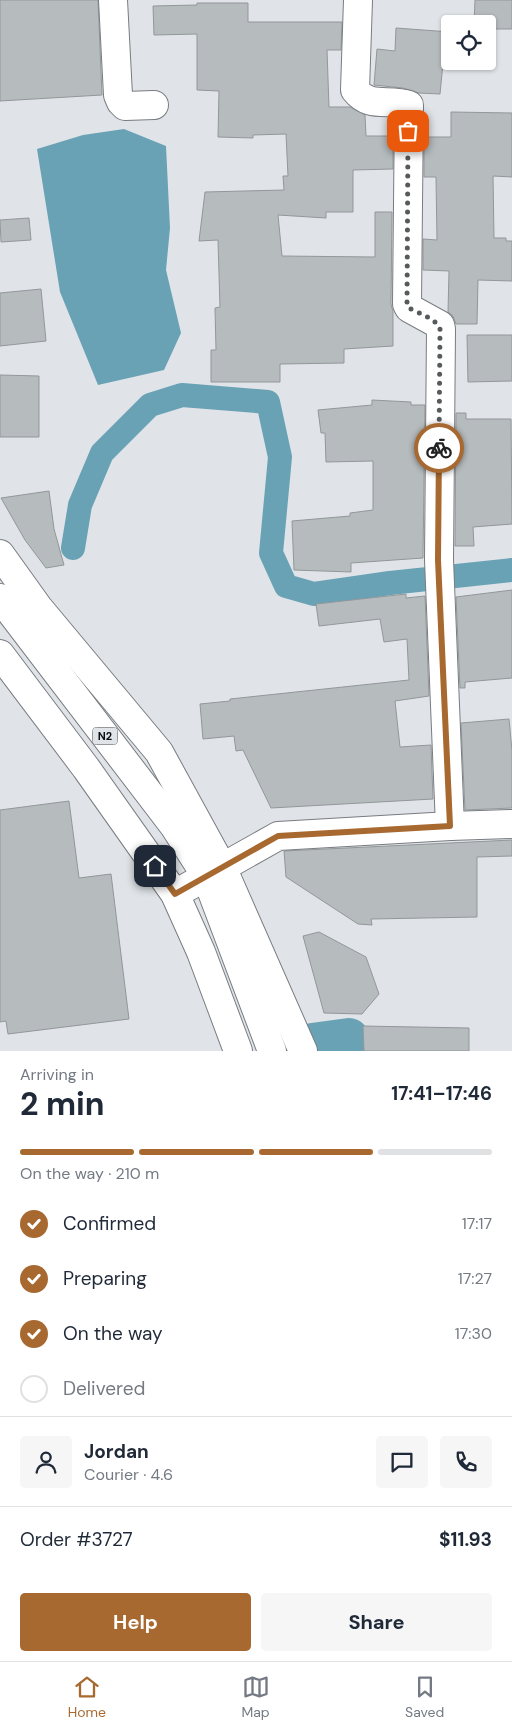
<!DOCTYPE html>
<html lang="en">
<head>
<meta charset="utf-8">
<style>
  :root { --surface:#fff; --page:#f6f6f7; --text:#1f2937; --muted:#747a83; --line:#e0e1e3; --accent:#a7692f }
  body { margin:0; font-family:"DM Sans",sans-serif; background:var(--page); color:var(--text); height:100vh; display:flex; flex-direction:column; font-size:19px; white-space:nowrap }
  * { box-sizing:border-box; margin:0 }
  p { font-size:16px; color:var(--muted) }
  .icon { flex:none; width:28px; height:28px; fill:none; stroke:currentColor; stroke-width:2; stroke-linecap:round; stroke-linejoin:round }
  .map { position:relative; height:1051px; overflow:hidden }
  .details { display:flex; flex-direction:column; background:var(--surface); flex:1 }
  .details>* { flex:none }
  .controls { position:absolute; left:441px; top:15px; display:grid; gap:10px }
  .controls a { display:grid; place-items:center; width:55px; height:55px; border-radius:5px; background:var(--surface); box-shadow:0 1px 4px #0004; font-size:25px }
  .pin { position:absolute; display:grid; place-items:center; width:42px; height:42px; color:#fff; margin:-21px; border-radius:10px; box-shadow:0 2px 8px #0006 }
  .courier { position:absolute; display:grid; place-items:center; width:50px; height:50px; margin:-25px; border:4px solid #a7692f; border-radius:50%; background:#fff; color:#222; box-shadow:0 1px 6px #0007 }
  .head em { font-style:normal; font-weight:700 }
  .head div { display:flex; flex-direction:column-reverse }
  .head { display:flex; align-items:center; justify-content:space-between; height:85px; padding:0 20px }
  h1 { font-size:32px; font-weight:700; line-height:38px }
  .bar { display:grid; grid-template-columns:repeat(4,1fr); gap:8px 5px; align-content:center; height:60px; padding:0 20px }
  .bar i { height:6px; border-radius:4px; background:var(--line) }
  .bar .current { background:var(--accent) }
  .bar p { grid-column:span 4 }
  .line { display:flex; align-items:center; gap:12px; padding:0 20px; border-top:1px solid var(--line) }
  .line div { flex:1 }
  .round { display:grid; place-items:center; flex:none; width:52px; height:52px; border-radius:5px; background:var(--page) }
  ol { padding:0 20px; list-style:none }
  li { display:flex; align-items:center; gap:15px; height:55px }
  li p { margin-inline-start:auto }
  li .icon { padding:5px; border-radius:50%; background:var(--accent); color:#fff; stroke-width:4 }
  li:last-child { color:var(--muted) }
  li i { width:28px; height:28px; border:2px solid var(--line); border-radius:50% }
  .cta { display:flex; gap:10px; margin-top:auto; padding:10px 20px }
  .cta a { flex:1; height:58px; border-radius:5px; background:var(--accent); color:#fff; font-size:20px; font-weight:700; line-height:58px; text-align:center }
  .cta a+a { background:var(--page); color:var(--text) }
  .menu { display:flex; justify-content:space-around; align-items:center; height:70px; border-top:1px solid var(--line); background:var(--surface); font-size:14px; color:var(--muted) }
  .menu a { display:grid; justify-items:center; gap:2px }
  .menu .current { color:var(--accent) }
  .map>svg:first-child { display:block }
  .water { fill:#69a2b5 }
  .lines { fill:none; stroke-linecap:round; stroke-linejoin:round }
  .canal { stroke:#69a2b5; stroke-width:24 }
  .river { stroke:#69a2b5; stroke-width:40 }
  .building { fill:#b6bbbe; stroke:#92979a }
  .minor-casing { stroke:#787c80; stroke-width:30 }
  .highway-casing { stroke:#787c80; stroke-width:30 }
  .minor { stroke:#fff; stroke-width:28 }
  .highway { stroke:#fff; stroke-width:28 }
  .done { stroke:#575a5c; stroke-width:5; stroke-dasharray:0 9 }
  .route { stroke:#a7692f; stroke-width:6 }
  .labels { text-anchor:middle; stroke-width:4; stroke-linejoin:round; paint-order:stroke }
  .shield { fill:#e0e4e8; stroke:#4c4f51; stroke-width:1 }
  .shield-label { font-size:11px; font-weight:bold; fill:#0d0f10 }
</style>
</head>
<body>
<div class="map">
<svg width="512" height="1051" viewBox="0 0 512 1051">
  <rect width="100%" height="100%" fill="#e0e4e8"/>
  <path class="water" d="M124,129l42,17 4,82 -4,42 15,63 -17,37 -66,15 -38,-93 -23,-143 46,-14z"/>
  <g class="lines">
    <path class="canal" d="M73,548l7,-43 22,-52 48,-48 32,-10 86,7 12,55 -9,96 15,33 28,8 76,-11 122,-13"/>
    <path class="river" d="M312,1043l37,-5"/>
  </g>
  <g class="building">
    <path d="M0,0h98l4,95 -102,6z"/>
    <path d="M475,0h37v29h-24v-5h-14z"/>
    <path d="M197,3h51v19h94l-1,28h-14l2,57h21l15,8 1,21h27v33l-40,1v42h-27v6l-48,-3 4,41 93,1v-45h17l-1,92 2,8v34l-49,3v14l-64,1v18h-69v-32h5l-1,-42 5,-1 -2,-67 -19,1 6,-49 79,-2 -1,-14h5l-2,-42 -33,1v3l-35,-1 1,-46 -22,-1v-56l-43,1 -1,-29 44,-1z"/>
    <path d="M396,28l54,4v21h-6l-4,41 -21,-1 -16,-5 -29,-3 3,-36 18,2z"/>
    <path d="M451,112l61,1v64l-19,-1 1,62h12v3h6v40l-34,-1 -1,44h-21l-3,-8 -5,-4 1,-41 -26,-1v-31l14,1 -1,-63h-12v-40h27z"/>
    <path d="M29,218l2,22 -30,2 -1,-22z"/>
    <path d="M41,289l5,52 -46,5v-53z"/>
    <path d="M467,335h45v46l-44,1z"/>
    <path d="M0,375l39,1v61h-39z"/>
    <path d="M372,400l39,2v3h14l-2,153 -72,5v9l-57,-2 -2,-49 58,-5v-3l23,-3v-49l-47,1 -1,-29h-4l-3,-23 54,-5z"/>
    <path d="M456,413h10v6h45l1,105 -39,3 1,19h-19z"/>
    <path d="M49,491l5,38 10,36 -18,3 -21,-28 -24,-42z"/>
    <path d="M512,590v88l-47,4v6h-5l-4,-91z"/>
    <path d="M406,594v4l19,-2 4,100 -34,5 5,46 31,-2 2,54 -162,9 -28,-58 -7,1 -2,-15 -31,3 -3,-35 30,-3v-2l179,-19 -2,-41 -23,3 -4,-23 -61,7 -3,-22z"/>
    <path d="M509,719l3,31v58l-47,2 -4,-87z"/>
    <path d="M69,801l10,77 32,-4 18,145 -121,15 -2,-13 -6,1v-212z"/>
    <path d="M512,840v16l-35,1v60l-106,2 1,6 -14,-1 -72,-47 -2,-26z"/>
    <path d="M319,932l47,25 13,37 -17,20 -38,-1 -21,-77z"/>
    <path d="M363,1026l106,2v23h-105z"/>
  </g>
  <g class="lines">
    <defs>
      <g id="minor">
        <path d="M113,0l5,95 3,7 4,4 29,-1"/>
        <path d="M358,0l-3,90c15,19 33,8 54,15l-2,199 2,4 31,17 1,4 -2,231 11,266"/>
        <path d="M0,554l38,53 121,145 63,115 81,184"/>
        <path d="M175,894l103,-58 172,-10 62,-2"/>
      </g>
      <g id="highway">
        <path d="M0,598l174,228 32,50 66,175"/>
        <path d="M0,654l86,114 89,126 26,58 37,99"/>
      </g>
    </defs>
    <use href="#minor" class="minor-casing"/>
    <use href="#highway" class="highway-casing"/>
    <use href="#minor" class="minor"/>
    <use href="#highway" class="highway"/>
  </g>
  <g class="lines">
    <path class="done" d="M408,131l-1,173 2,4c9,5 28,11 31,21l-1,119"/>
    <path class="route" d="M155,866l20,28 103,-58 172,-10 -12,-266 1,-112"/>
  </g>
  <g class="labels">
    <rect class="shield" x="92.5" y="727.5" width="25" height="17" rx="4"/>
    <g class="shield-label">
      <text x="105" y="740">N2</text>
    </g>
  </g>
</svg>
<div class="controls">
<a><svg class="icon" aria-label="locate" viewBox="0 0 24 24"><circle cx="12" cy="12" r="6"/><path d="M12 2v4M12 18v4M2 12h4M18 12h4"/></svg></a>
</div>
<div class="pin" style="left:408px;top:131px;background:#ea580c"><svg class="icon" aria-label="bag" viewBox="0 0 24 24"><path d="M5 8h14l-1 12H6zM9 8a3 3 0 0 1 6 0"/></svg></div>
<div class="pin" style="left:155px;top:866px;background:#1f2937"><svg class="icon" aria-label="home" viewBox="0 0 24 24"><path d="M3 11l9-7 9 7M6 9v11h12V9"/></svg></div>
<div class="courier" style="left:439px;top:448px"><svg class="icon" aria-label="bike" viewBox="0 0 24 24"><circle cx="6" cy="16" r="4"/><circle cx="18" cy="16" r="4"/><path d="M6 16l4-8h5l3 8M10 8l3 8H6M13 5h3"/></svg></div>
</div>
<section class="details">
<div class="head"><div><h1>2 min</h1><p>Arriving in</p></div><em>17:41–17:46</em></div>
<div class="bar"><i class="current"></i><i class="current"></i><i class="current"></i><i></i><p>On the way · 210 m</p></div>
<ol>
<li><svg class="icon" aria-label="check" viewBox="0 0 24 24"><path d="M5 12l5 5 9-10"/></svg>Confirmed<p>17:17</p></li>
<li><svg class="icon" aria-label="check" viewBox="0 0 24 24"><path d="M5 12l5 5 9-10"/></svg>Preparing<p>17:27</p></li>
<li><svg class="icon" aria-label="check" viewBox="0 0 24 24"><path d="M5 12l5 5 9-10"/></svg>On the way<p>17:30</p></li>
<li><i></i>Delivered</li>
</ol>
<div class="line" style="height:90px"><a class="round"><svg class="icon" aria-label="person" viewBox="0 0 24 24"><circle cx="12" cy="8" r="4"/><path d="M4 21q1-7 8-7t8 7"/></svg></a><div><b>Jordan</b><p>Courier · 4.6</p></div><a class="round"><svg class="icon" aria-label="chat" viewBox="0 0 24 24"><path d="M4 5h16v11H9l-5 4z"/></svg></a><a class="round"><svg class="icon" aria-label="phone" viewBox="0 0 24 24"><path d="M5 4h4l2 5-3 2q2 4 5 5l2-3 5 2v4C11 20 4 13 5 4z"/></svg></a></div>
<div class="line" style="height:65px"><div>Order #3727</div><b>$11.93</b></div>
<div class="cta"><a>Help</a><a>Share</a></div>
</section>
<nav class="menu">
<a class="current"><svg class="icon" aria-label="home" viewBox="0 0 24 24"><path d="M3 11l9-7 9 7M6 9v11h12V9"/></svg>Home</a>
<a><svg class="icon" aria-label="map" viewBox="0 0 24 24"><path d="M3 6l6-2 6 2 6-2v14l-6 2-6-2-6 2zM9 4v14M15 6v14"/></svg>Map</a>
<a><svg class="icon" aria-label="saved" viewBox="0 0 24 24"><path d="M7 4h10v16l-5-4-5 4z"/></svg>Saved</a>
</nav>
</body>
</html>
